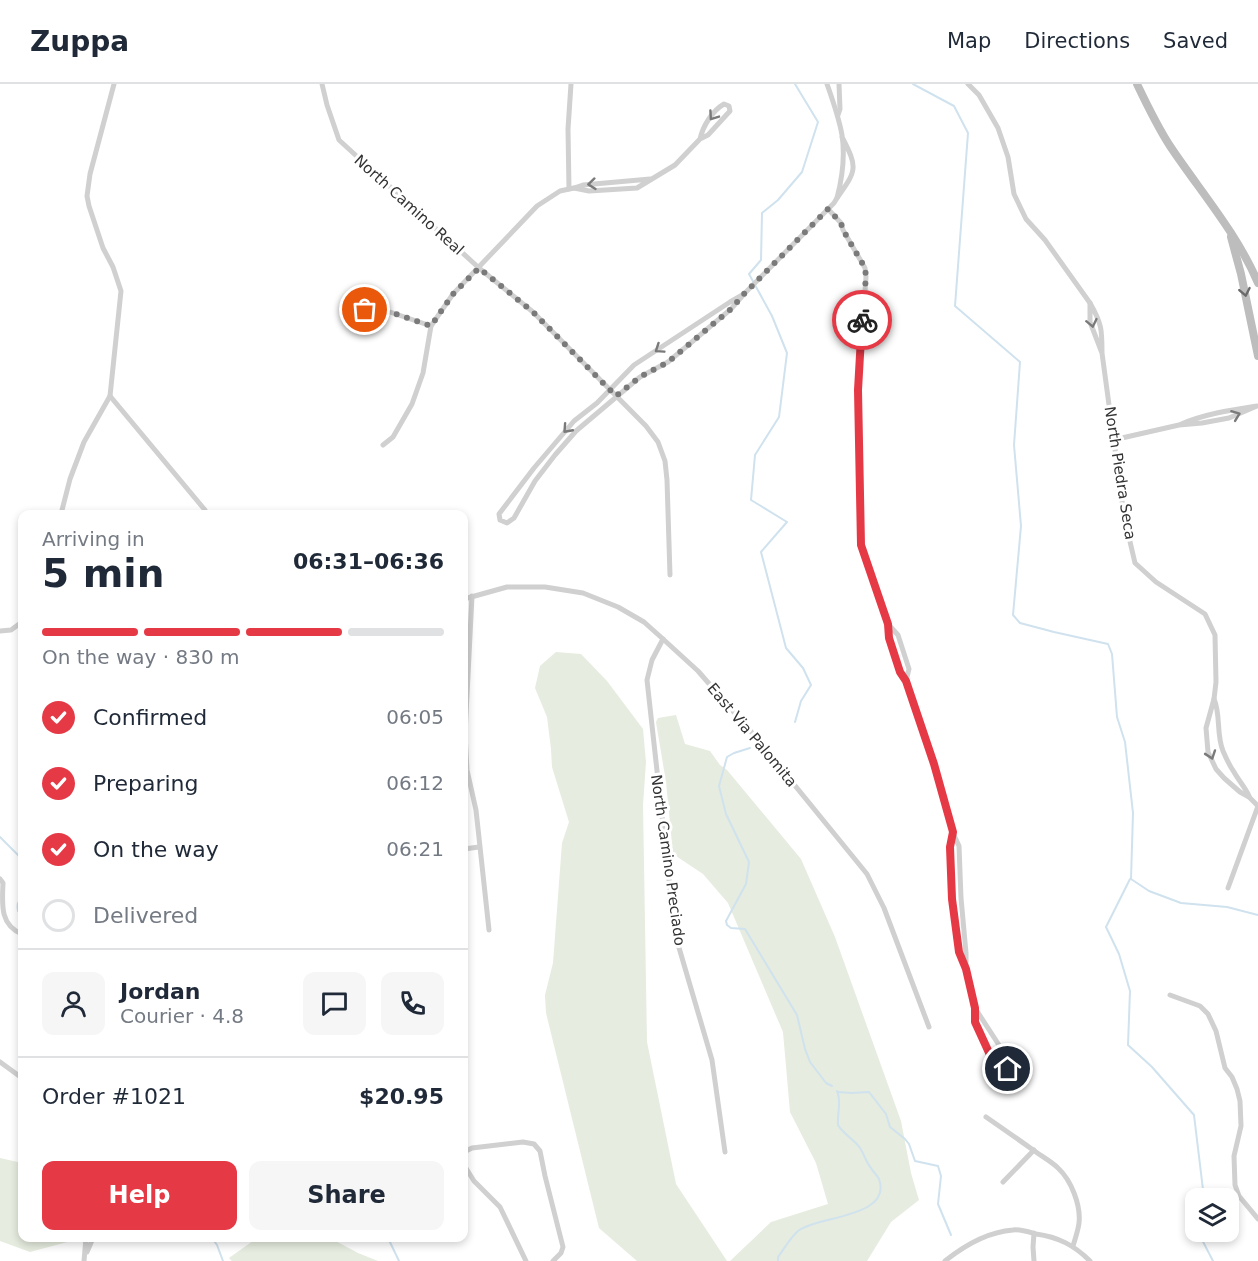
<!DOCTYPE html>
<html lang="en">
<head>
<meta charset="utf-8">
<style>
  :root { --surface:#fff; --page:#f6f6f7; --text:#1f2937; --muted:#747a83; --line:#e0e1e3; --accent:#e63946 }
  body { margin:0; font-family:"DejaVu Sans",sans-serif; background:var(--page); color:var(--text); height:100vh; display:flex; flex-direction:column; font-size:22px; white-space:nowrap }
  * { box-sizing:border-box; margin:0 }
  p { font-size:20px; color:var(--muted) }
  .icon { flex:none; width:33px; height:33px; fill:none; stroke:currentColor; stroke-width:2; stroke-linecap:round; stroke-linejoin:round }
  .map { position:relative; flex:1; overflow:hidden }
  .sheet { position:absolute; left:18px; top:426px; width:450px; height:732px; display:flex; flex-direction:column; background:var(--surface); border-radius:12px; box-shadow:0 3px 9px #0003 }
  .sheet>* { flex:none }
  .controls { position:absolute; left:1185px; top:1104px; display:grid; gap:12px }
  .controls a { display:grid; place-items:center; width:54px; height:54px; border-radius:12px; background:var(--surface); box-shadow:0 3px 9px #0003; font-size:30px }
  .pin { position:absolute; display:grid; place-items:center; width:51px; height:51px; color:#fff; margin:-26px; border:3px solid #fff; border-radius:50%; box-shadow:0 2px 6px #0007 }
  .courier { position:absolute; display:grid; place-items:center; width:60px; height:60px; margin:-30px; border:4px solid #e63946; border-radius:50%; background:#fff; color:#222; box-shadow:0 2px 8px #0007 }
  .headline em { font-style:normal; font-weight:700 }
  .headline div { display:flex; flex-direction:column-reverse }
  .headline { display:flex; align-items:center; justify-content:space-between; height:102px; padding:0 24px }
  h1 { font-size:39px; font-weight:700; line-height:45px }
  .bar { display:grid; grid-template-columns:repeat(4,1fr); gap:9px 6px; align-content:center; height:72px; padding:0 24px }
  .bar i { height:8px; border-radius:4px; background:var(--line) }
  .bar .selected { background:var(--accent) }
  .bar p { grid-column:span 4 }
  .line { display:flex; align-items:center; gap:15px; padding:0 24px; border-top:2px solid var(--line) }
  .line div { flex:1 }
  .round { display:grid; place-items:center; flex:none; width:63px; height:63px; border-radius:12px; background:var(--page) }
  ol { padding:0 24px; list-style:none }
  li { display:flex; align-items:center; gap:18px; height:66px }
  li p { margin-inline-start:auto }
  li .icon { padding:6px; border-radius:50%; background:var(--accent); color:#fff; stroke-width:4 }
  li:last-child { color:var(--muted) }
  li i { width:33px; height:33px; border:3px solid var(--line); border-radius:50% }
  .primary-button { display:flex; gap:12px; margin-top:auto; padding:12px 24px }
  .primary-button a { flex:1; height:69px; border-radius:12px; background:var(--accent); color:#fff; font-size:24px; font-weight:700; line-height:69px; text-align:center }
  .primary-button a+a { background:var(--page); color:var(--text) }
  header { display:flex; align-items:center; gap:36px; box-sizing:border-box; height:84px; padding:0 30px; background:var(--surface); border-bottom:2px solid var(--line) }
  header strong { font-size:28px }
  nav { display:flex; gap:33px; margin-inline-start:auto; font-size:21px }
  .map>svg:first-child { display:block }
  .grass { fill:#e6ecdf }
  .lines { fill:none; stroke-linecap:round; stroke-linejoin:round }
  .stream { stroke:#cfe2ee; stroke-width:2 }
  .street { stroke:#d0d0d0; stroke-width:5 }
  .secondary { stroke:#bdbdbd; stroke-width:8 }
  .oneway { stroke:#7a7a7a }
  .oneway2 { stroke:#6a6a6a }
  .done { stroke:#7a7a7a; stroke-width:6; stroke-dasharray:0 10.8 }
  .route { stroke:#e63946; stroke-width:8 }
  .labels { text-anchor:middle; stroke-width:6; stroke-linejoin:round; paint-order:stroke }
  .street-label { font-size:15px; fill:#333; stroke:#fff }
</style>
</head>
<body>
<header>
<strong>Zuppa</strong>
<nav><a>Map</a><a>Directions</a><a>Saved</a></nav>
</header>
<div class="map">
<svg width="1258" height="1177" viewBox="0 0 1258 1177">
  <rect width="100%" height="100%" fill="#fff"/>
  <g class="grass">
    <path d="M556,568l25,2 26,27 36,48 3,33 -3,43 4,237 29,142 51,77h-90l-38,-33 -53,-215 -1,-18 8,-32 9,-120 7,-21 -17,-55 -1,-18 -4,-32 -12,-29 5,-22z"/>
    <path d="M676,631l9,29 25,7 10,14 7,5 74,89 34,78 66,184 10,52 8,27 -28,22 -24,39h-137l41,-39 57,-18 -12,-41 -26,-51 -7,-80 -55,-129 -25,-29 -30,-20 -7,-72 -10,-60 2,-4z"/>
    <path d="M0,1074l22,5v75h50l-1,3 -41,11 -30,-11z"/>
    <path d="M257,1154h73l28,15 20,8h-146l-3,-3z"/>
  </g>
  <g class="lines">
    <g class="stream">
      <path d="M795,0l23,38 -16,50 -24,28 -16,13 -1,47 -12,14 23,42 15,37 -8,64 -24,38 -4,45 36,22 -26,30 25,96 17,20 8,17 -10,16 -6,21"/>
      <path d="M913,0l41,22 14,27 -13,173 65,56 -6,83 7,81 -8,89 7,8 34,9 54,12 4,10 5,63 8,25 8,71 -2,66 18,12 32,12 46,4 31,8"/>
      <path d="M750,664l-16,5 -7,4 -8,29 7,28 23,48 -3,22 -20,37 1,4 4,3 14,1 52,86 8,34 5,13 16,21 6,3"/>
      <path d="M0,753l19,19 2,4 1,13"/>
      <path d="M1130,795l-24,48 13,27 11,37 -2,54 24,22 42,48 10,83"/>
      <path d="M22,815c-5,3 -5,6 -4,12l4,2"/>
      <path d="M838,1008l13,1 18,-1 17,22 4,13 15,12 4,5 6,17 23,5 3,10 -3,28 13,31"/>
      <path d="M1198,1148l15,29"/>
      <path d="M212,1154l5,7 6,16"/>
      <path d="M388,1154l11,23"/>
      <path d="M778,1177v-4c6,-8 12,-19 20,-26 18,-15 95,-13 81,-52 -2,-4 -6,-7 -8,-11 -5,-6 -7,-14 -11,-20 -6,-9 -16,-13 -22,-23 -1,-12 4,-23 -1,-34"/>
    </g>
    <g class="street">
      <path d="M322,0l5,21 12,35 140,128 54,44 113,114 12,16 7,19 2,19 3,95"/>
      <path d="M827,0c6,17 12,34 15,51 3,20 0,44 -5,63 20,-28 21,-30 5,-61"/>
      <path d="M968,0l11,11 19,33 10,29 6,37 12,25 19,21 45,63"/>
      <path d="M838,31l2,-6 -1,-25"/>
      <path d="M650,95l-67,6 -9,3 15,3 48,-3 38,-23 25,-26 8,-4 22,-24 -1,-5 -5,-2c-12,7 -21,22 -24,35"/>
      <path d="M569,105l-1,-60 3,-45"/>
      <path d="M828,125l13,14 2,7 22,38 1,9 -8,113 3,155 27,79 1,14 11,34 6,9 28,83 19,69 6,13 2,52 5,55v16"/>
      <path d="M744,210l-14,8 -96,63 -37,38 -23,18 -40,47 -35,46 1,6 7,3 7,-5 21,-37 20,-26 21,-24 64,-54 28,-15 63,-53 13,-15 90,-91 3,-5"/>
      <path d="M365,226h19l47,16"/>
      <path d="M1102,269l-12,-31v-19c12,21 12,27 12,50l22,163 11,47 21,19 49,32 10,21 1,47 -2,17 -8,29 2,24 8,17 8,9 16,14 9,5 9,9 -30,82"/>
      <path d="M110,312l95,114 2,4"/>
      <path d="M1113,356l66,-15 23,-2 27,-5 28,-12c-26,4 -53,8 -78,19"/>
      <path d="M383,361l10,-8 19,-33 11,-31 8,-47 22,-32 84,-88 23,-15 14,-3"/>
      <path d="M61,430l9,-35 14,-37 26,-46 11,-105 -8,-24 -10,-19 -14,-42 -2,-10 3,-22 24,-90"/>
      <path d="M472,512l-7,138 2,36 9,40 13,120"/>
      <path d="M464,515l43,-12h38l38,6 35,14 26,15 19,17 35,32 55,63 114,140 17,34 45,119"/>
      <path d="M888,540l10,11 11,34 -3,12"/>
      <path d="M0,547l11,-1 11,-8"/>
      <path d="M663,555l-11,21 -5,20 28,254 37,126 13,92"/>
      <path d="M1214,615c7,16 2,35 9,52 3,7 6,14 11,21 5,9 11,15 15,24"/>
      <path d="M953,749l-4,14 3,52 7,54 7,16 9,39v14l8,19 8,16 10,10 7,2 2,-4 -2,-6 -33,-51"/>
      <path d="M464,765l15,-2"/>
      <path d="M0,795l3,4c-1,22 -3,42 19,51"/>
      <path d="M1170,911l30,11 8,8 8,17 9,37 7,9 5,12 3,12 1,25 -7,30 1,29 4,11 19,23"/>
      <path d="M0,978l22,16"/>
      <path d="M986,1033c16,11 33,23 50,35 7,5 16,10 22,16 13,12 23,37 21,55 -1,8 -4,16 -6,23"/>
      <path d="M464,1071l2,-4 6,-3 51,-6 11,2 6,7 5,25 18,71 -2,6 -8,8"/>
      <path d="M464,1081l10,16 26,26 26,54"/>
      <path d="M1003,1098l31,-32"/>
      <path d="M87,1168l6,-14"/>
      <path d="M84,1177l2,-23"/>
      <path d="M945,1177c20,-16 42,-29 68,-31 7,-1 16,2 23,4 22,3 38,11 54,27"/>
      <path d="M1034,1177l-1,-14 1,-14"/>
    </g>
    <g class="secondary">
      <path d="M1137,0c10,21 20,42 33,62 30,45 67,87 88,137"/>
      <path d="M1231,153l10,37 17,82"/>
    </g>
  </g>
  <defs><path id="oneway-chevron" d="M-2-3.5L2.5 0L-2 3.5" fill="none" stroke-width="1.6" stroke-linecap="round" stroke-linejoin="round" transform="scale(1.5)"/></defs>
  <g class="oneway">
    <use href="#oneway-chevron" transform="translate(713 32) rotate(125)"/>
    <use href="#oneway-chevron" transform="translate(592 100) rotate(174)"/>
    <use href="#oneway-chevron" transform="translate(1092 239) rotate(78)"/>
    <use href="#oneway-chevron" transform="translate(659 265) rotate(146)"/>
    <use href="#oneway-chevron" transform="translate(1236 331) rotate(-21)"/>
    <use href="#oneway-chevron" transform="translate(567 345) rotate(132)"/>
    <use href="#oneway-chevron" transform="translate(1211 671) rotate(71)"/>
  </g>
  <use class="oneway2" href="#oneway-chevron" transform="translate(1245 208) rotate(79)"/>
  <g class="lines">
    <path class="done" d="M365,226h19l47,16 22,-32 26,-26 54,44 83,84 24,-19 28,-15 63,-53 13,-15 84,-85 13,14 2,7 22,38 1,9 -4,43"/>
    <path class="route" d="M862,236l-4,70 3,155 27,79 1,14 11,34 6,9 28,83 19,68 -3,15 2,52 7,53 7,17 9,39v14l16,35 10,10 7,2"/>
  </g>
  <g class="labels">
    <g class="street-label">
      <text transform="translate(409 121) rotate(42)" y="5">North Camino Real</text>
      <text transform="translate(1120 389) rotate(81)" y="5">North Piedra Seca</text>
      <text transform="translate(752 651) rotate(50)" y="5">East Via Palomita</text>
      <text transform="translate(668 776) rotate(82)" y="5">North Camino Preciado</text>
    </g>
  </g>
</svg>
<div class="controls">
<a><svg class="icon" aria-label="layers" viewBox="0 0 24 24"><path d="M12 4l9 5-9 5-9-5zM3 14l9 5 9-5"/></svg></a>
</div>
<div class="pin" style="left:365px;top:226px;background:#ea580c"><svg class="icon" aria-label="bag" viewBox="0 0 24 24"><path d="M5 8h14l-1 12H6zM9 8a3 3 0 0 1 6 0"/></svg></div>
<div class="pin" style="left:1008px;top:985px;background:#1f2937"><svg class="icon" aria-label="home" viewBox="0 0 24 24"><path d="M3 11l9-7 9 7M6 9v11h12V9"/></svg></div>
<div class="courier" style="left:862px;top:236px"><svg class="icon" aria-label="bike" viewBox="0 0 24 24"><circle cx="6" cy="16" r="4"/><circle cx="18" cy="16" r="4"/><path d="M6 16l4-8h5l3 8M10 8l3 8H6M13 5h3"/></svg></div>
<section class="sheet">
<div class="headline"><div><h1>5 min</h1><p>Arriving in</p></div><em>06:31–06:36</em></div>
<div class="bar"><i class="selected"></i><i class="selected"></i><i class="selected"></i><i></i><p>On the way · 830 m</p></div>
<ol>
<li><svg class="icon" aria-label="check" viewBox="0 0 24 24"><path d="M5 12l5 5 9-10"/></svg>Confirmed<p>06:05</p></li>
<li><svg class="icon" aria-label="check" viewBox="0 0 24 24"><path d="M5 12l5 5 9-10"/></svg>Preparing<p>06:12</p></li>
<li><svg class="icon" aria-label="check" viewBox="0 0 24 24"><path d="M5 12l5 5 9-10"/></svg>On the way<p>06:21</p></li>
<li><i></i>Delivered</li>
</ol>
<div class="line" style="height:108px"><a class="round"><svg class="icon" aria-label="person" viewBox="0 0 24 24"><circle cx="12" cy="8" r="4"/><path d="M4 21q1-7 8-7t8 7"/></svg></a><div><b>Jordan</b><p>Courier · 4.8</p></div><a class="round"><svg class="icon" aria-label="chat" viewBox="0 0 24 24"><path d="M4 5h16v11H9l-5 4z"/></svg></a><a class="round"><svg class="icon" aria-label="phone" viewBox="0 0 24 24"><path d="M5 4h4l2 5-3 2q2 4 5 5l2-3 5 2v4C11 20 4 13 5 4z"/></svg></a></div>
<div class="line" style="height:78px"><div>Order #1021</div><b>$20.95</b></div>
<div class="primary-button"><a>Help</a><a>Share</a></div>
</section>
</div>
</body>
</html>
